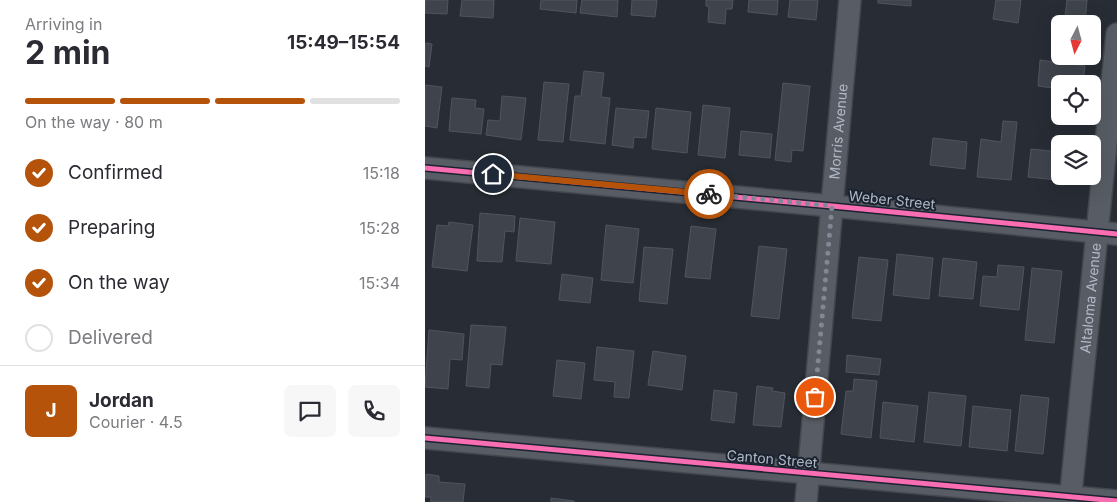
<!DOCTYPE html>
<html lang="en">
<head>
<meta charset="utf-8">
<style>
  :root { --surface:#fff; --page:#f7f7f7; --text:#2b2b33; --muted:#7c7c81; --line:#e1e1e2; --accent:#b45309 }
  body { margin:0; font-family:Inter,sans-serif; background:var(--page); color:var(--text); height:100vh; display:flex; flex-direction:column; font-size:19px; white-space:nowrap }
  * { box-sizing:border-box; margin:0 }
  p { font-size:16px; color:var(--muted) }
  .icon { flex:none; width:28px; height:28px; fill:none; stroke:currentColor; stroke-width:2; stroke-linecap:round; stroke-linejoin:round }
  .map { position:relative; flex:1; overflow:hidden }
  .side { display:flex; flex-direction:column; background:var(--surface); width:425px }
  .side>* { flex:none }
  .needle { width:32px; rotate:186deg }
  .tools { position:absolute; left:626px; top:15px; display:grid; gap:10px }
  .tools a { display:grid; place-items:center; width:50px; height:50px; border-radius:8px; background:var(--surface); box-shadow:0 5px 20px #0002; font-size:25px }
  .pin { position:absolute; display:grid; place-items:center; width:42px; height:42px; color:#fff; margin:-21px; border:2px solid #fff; border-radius:50%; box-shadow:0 1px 5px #0007 }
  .courier { position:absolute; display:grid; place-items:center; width:50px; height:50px; margin:-25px; border:4px solid #b45309; border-radius:50%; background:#fff; color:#222; box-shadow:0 1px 6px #0007 }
  .headline em { font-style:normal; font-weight:700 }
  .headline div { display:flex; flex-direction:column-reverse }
  .headline { display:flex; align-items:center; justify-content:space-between; height:85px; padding:0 25px }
  h1 { font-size:32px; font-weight:700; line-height:38px }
  .bar { display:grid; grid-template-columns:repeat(4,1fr); gap:8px 5px; align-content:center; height:60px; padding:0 25px }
  .bar i { height:6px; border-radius:4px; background:var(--line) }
  .bar .selected { background:var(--accent) }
  .bar p { grid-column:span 4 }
  .line { display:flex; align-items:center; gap:12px; padding:0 25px; border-top:1px solid var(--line) }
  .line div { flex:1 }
  .round { display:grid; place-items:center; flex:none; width:52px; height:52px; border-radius:8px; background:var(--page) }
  ol { padding:0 25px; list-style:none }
  li { display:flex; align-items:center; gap:15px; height:55px }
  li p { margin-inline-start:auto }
  li .icon { padding:5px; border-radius:50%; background:var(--accent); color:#fff; stroke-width:4 }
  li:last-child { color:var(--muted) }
  li i { width:28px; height:28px; border:2px solid var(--line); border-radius:50% }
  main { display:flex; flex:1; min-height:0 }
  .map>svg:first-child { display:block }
  .building { fill:#3f444c; stroke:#50555d }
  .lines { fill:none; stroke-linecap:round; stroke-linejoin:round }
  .street-casing { stroke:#44484e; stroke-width:24 }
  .street { stroke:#585c64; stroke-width:21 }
  .cycleway-casing { stroke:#1b2330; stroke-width:8 }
  .cycleway { stroke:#f96db3; stroke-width:5 }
  .done { stroke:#818894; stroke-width:5; stroke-dasharray:0 9 }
  .route { stroke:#b45309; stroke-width:6 }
  .labels { text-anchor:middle; stroke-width:4; stroke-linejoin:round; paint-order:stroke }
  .street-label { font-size:14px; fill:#b1b9c7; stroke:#1b2330 }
</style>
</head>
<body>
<main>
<section class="side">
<div class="headline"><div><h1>2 min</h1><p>Arriving in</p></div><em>15:49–15:54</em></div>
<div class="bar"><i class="selected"></i><i class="selected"></i><i class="selected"></i><i></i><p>On the way · 80 m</p></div>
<ol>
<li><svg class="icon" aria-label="check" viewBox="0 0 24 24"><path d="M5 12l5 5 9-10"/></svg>Confirmed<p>15:18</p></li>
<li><svg class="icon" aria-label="check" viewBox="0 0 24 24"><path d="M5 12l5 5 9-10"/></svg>Preparing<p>15:28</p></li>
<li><svg class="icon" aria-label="check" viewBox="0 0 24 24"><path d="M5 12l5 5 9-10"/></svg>On the way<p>15:34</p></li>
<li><i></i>Delivered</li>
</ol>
<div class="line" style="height:90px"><b class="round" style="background:var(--accent);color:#fff">J</b><div><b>Jordan</b><p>Courier · 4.5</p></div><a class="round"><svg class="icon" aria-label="chat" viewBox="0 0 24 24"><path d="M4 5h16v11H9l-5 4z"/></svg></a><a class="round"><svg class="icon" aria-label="phone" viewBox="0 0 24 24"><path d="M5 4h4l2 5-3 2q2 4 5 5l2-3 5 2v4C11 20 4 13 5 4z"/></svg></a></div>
</section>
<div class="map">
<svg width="692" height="502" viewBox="0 0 692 502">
  <rect width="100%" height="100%" fill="#282d35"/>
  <g class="building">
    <path d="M0,0h23l-1,14 -22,-1z"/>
    <path d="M37,0h32l-1,18 -33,-2z"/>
    <path d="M116,0h36l-1,13 -36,-4z"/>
    <path d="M157,0h36l-1,17 -37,-4z"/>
    <path d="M207,0h25l-2,17 -24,-2z"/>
    <path d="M281,0h27l-1,9h-6l-1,15 -17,-2 1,-15 -3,-1z"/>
    <path d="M324,0h29l-1,15 -29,-3z"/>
    <path d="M365,0h28l-2,20 -28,-3z"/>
    <path d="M453,0h33v6l-33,-3z"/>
    <path d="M571,0h25l-3,23 -25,-4z"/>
    <path d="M642,0h20l-2,24h-21z"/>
    <path d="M0,43l7,1 -3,23 -4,-1z"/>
    <path d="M615,60l45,6 -2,18h-23v5l-22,-3z"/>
    <path d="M159,71l20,2 -3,24 9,1 -5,46 -35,-4 5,-44h6z"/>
    <path d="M119,82l25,2 -6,58 -25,-2z"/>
    <path d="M358,83l27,3 -7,65 -11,-1 -1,12 -16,-2z"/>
    <path d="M0,85l17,2 -5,41 -12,-2z"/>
    <path d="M77,96l24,2 -5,42 -35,-5 2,-15 12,1z"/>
    <path d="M27,98l24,2 -1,8 9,1 -3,25 -32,-3z"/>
    <path d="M278,105l27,3 -5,50 -27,-3z"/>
    <path d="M191,108l33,3 -3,27 -12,-1 -1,11 -21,-3z"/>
    <path d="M231,108l35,4 -4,41 -35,-4z"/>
    <path d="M578,121l14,1 -6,58 -34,-3 4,-38 20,3z"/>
    <path d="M316,131l31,3 -2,24 -31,-3z"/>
    <path d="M508,138l34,4 -2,27 -35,-4z"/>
    <path d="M606,149l29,3v24h8l-1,5 -39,-4z"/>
    <path d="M55,213l35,3 -1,16 -9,-1 -3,31 -25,-1z"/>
    <path d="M95,218l35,4 -4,42 -35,-3z"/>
    <path d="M24,222l24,3 -6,46 -35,-4 5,-42 11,1z"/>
    <path d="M181,225l33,4 -6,54 -32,-3z"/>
    <path d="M266,226l25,3 -6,50 -25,-2z"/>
    <path d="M334,246l28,3 -8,70 -28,-3z"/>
    <path d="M219,247l29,2 -6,55 -28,-3z"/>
    <path d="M472,254l36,4 -4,41 -36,-4z"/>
    <path d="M434,257l29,3 -7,61 -29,-3z"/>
    <path d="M518,258l34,4 -4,37 -34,-3z"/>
    <path d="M573,265l26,2 -5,43 -39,-4 3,-30 14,1z"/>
    <path d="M607,268l30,3 -8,72 -29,-3z"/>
    <path d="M137,274l31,4 -3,25 -31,-3z"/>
    <path d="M46,325l35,2 -4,38 -11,-1 -2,24 -23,-2z"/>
    <path d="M4,330l35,4 -2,26 -12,-1 -2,30 -23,-2z"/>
    <path d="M172,347l37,4 -5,47 -15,-1 1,-15 -21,-2z"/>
    <path d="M228,351l33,5 -4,34 -34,-5z"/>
    <path d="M422,355l34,4 -2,16 -33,-3z"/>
    <path d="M132,360l28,3 -4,36 -28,-3z"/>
    <path d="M429,379l23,2 -6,57 -30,-4 5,-43h7z"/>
    <path d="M332,386l16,2 -1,3 13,2 -4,34 -28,-2z"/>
    <path d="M289,390l23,3 -3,30 -23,-3z"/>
    <path d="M504,392l37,4 -5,50 -37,-4z"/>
    <path d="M596,395l28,3 -6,56 -28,-3z"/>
    <path d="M458,402l35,4 -4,36 -34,-4z"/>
    <path d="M548,406l38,4 -4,41 -38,-4z"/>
    <path d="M1,474l13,2v6l26,2 -2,18h-32v-5h-6z"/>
    <path d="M126,498l23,3v1h-23z"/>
  </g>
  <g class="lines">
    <defs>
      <g id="street">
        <path d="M0,168l407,38 285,28"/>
        <path d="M0,438l692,63"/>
        <path id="s1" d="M381,502l44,-502"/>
        <path id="s2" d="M645,502l47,-468"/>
      </g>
    </defs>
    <use href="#street" class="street-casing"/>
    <use href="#street" class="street"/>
    <defs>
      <g id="cycleway">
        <path d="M0,168l407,38 285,28"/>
        <path d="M0,438l692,63"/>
      </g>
    </defs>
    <use href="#cycleway" class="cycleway-casing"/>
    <use href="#cycleway" class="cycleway"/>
  </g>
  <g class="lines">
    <path class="done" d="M284,194l123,12 -17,191"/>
    <path class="route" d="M68,174l216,20"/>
  </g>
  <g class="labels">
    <g class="street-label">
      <text dy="5" stroke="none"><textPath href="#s1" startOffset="372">Morris Avenue</textPath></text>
      <text transform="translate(467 200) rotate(6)" y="5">Weber Street</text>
      <text dy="5" stroke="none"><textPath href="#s2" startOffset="205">Altaloma Avenue</textPath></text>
      <text transform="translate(347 459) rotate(5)" y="5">Canton Street</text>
    </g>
  </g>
</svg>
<div class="tools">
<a><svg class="needle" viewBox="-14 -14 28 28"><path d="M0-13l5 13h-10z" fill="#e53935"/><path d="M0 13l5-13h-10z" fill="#7c7c81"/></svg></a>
<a><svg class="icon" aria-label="locate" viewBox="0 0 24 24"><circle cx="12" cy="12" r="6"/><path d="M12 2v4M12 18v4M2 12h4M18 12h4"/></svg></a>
<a><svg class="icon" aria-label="layers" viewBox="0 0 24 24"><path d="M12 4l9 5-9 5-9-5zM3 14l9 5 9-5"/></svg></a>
</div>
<div class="pin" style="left:390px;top:397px;background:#ea580c"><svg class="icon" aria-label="bag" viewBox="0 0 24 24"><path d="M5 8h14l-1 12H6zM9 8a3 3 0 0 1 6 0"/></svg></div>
<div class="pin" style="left:68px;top:174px;background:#1f2937"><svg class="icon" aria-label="home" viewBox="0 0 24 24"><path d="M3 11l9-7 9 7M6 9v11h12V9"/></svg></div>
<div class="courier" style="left:284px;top:194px"><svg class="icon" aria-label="bike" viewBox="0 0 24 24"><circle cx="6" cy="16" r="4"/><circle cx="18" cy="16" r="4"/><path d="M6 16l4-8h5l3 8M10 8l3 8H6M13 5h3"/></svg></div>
</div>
</main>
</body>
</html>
